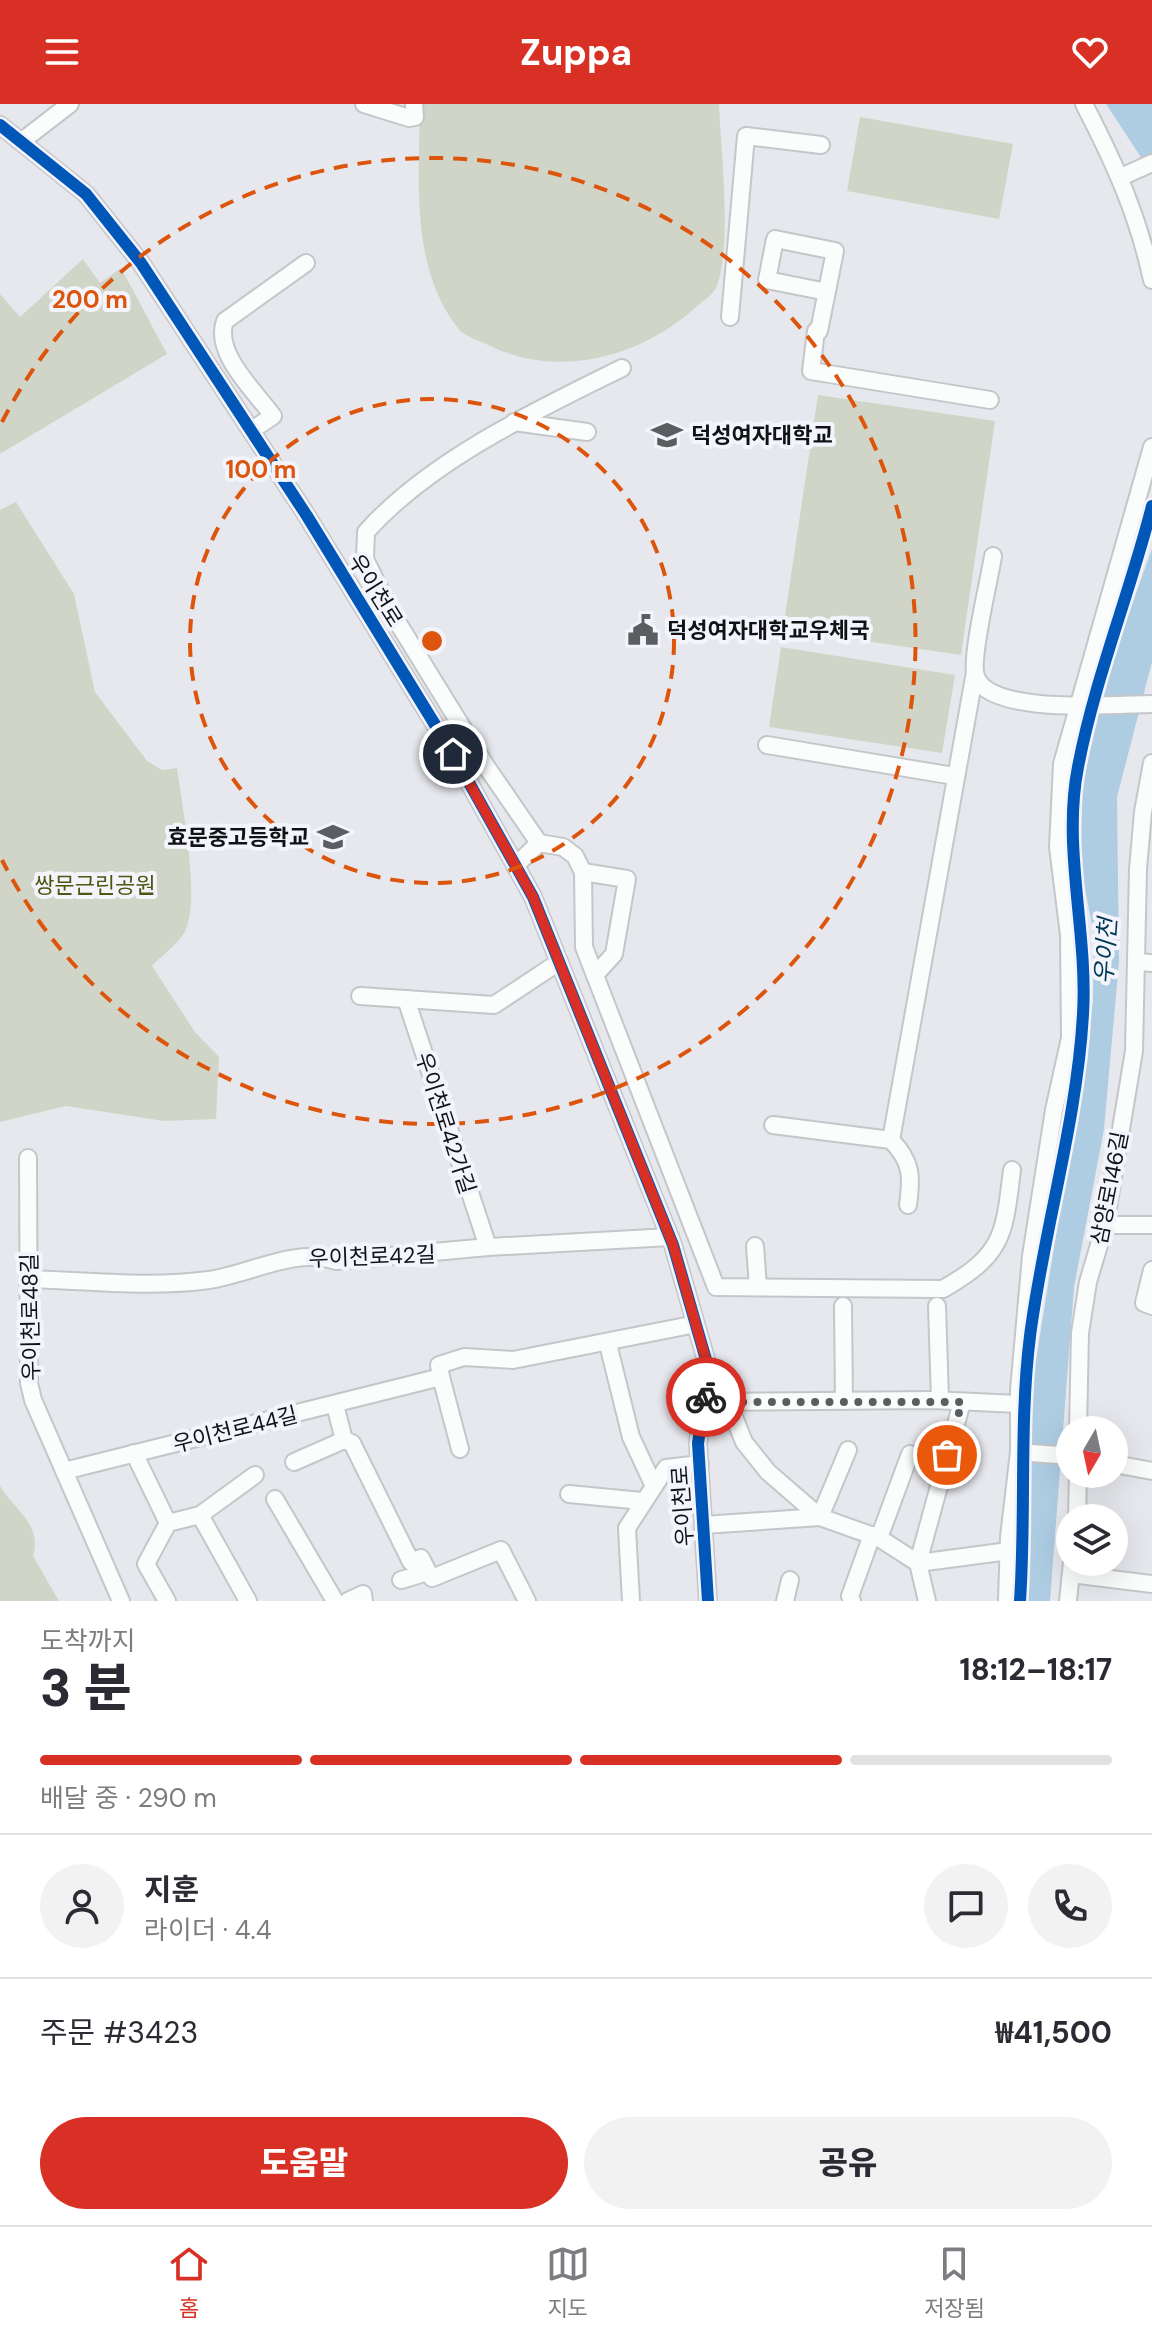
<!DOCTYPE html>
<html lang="ko">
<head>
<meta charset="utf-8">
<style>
  :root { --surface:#fff; --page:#f2f2f3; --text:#2b2b33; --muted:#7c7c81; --line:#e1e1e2; --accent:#d93025 }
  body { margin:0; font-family:"DM Sans","Noto Sans KR",sans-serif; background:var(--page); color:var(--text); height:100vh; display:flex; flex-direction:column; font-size:30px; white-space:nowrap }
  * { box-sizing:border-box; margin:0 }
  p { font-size:26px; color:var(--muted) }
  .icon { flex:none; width:44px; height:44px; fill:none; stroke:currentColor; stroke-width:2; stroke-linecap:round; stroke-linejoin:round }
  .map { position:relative; height:1497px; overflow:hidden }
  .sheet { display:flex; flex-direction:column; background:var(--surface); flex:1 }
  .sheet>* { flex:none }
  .needle { width:52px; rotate:189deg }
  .buttons { position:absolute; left:1056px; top:1312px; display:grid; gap:16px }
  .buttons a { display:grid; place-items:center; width:72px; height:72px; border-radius:50%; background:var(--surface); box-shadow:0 8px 32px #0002; font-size:40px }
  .pin { position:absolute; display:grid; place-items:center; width:68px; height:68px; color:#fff; margin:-34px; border:4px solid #fff; border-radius:50%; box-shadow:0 2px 8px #0007 }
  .courier { position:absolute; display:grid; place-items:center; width:80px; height:80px; margin:-40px; border:6px solid #d93025; border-radius:50%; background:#fff; color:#222; box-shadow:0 2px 10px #0007 }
  .summary em { font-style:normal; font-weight:800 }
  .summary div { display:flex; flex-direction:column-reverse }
  .summary { display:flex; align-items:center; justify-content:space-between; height:136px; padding:0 40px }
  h1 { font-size:52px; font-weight:800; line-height:60px }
  .bar { display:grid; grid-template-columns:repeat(4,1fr); gap:12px 8px; align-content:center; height:96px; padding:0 40px }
  .bar i { height:10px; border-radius:6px; background:var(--line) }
  .bar .selected { background:var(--accent) }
  .bar p { grid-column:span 4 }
  .line { display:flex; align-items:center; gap:20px; padding:0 40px; border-top:2px solid var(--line) }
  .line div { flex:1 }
  .round { display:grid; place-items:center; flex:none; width:84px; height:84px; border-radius:42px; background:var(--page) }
  .cta { display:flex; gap:16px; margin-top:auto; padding:16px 40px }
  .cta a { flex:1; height:92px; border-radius:48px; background:var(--accent); color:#fff; font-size:32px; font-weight:800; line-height:92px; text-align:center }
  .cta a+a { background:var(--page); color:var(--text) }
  header { display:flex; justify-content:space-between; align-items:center; height:104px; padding:0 40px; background:var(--accent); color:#fff; font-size:36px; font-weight:800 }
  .dock { display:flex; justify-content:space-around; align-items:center; height:112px; border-top:2px solid var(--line); background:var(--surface); font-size:22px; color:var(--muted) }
  .dock a { display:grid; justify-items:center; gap:4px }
  .dock .selected { color:var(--accent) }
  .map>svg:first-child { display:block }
  .green { fill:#d1d5c8 }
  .water { fill:#aecde3 }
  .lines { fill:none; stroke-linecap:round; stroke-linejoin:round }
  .minor-casing { stroke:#c5c6c9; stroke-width:20 }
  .minor { stroke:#fbfcfc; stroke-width:16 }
  .cycleway-casing { stroke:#f3f4fc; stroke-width:17 }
  .cycleway { stroke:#0057b8; stroke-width:12 }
  .done { stroke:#5c5d60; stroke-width:8; stroke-dasharray:0 14.4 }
  .route { stroke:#d93025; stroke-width:10 }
  .ring { fill:none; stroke:#dd550c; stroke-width:4; stroke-dasharray:14 10 }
  .labels { text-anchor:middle; stroke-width:8; stroke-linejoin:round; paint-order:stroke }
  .poi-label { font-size:22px; font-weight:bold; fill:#111214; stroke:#f3f4fc; text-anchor:start }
  .street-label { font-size:22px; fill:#111214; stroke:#f3f4fc }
  .park-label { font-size:22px; fill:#4d570f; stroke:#f3f4fc }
  .water-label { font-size:24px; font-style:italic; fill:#003755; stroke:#f3f4fc }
  .centre { fill:#dd550c; stroke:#f3f4fc; stroke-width:4 }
  .ring-label { font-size:24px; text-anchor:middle; font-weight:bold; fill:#dd550c; stroke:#f3f4fc; stroke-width:8; stroke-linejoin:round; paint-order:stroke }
</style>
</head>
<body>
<header><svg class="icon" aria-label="menu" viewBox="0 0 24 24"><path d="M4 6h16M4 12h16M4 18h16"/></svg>Zuppa<svg class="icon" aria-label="heart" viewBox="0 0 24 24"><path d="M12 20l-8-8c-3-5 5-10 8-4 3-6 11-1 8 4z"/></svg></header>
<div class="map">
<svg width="1152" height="1497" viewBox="0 0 1152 1497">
  <rect width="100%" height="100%" fill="#e7e8ed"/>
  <g class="green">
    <path d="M420,0h299c2,48 13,139 -2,182 -3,8 -14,15 -21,21 -55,50 -137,73 -208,38 -10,-5 -25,-9 -31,-18 -47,-61 -38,-149 -37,-223z"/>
    <path d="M860,13l153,27 -14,75 -152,-28z"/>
    <path d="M83,155l17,24 21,-15 46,86 -167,100v-160l20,23z"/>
    <path d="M818,291l177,26 -34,234 -178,-26z"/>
    <path d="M16,398l58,92 21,98 52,69 15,9 15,-2c5,39 23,126 9,161 -5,13 -24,26 -34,37l43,66 24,25 -3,62 -52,2 -98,-15 -66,16v-612z"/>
    <path d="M781,543l174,28 -13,78 -173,-26z"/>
    <path d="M0,1382c16,26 42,38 33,70l26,45h-59z"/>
  </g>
  <g class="water">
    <path d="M1106,0h46v70z"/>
    <path d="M1152,445v113l-35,135 2,165 -15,167 -30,158 -24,314h-23l3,-102 -3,-82 66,-415 1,-67 -14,-71 3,-82 26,-114z"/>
  </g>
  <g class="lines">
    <defs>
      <g id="minor">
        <path d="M364,0l45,14 6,-1 -1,-13"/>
        <path d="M1084,0c31,60 54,111 68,176"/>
        <path d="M0,21l86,69 55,69 166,253 146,238 80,143 140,348 36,125 -11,73 10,158"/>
        <path d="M22,37l48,-37"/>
        <path d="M1121,73l31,-14"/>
        <path d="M730,213l16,-181 75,9"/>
        <path d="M816,227l-5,40 179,29"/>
        <path d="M819,227l16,-80 -60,-12 -8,41 60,12"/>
        <path d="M514,318l73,10"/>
        <path d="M252,326l21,-14c-18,-25 -60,-63 -48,-95l81,-58"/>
        <path d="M993,452c-4,26 -21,94 -18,116 5,45 142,32 177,32"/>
        <path d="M767,641l187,31"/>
        <path d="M539,739l24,4 12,9 8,16 1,75 132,340 227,2c61,-35 61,-54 69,-119"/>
        <path d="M515,762l24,-23 -53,-77 -96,-156 -25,-51 1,-27c64,-72 171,-122 256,-164"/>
        <path d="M583,768l44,7 -13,75 -19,21"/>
        <path d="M1136,858l16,1"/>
        <path d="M360,892l134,9 65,-43"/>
        <path d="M406,895l82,248"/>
        <path d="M773,1021l118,15"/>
        <path d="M28,1054l1,225 4,17 88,201"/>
        <path d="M908,1101c4,-29 4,-43 -17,-65l84,-468"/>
        <path d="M1105,1121h47"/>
        <path d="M755,1142l3,41"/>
        <path d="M1152,1166l-8,33 8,3"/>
        <path d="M28,1175c60,2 122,9 181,1 42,-6 85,-33 127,-19l152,-14 182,-10"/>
        <path d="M843,1202l1,95"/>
        <path d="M937,1202l3,94"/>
        <path d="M608,1240l23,93 22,47"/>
        <path d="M441,1273l19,72"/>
        <path d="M705,1298l228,-2 86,4"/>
        <path d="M728,1298l16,40 24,30 52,45 28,-67"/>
        <path d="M335,1301l9,35 8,3 59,119 10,-4 7,14"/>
        <path d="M1078,1326l2,-97 8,-51 17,-57 29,-174 4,-182 5,-57 9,-49"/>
        <path d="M1019,1348l51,4"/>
        <path d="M134,1349l34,70"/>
        <path d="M294,1358l50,-22"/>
        <path d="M1114,1360l38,7"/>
        <path d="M64,1367l377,-94 -2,-12 25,-8 49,3 183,-36"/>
        <path d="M569,1390l73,7"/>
        <path d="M275,1395l60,102"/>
        <path d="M200,1411l48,86"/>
        <path d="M1077,1414l1,-44"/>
        <path d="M704,1421l116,-8 59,21 39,25 9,38"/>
        <path d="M879,1434l31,-84"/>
        <path d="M918,1459l44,-161"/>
        <path d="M918,1459l91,-12"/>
        <path d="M1071,1470l81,10"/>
        <path d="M401,1476l27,-8 4,6 69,-28 26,51"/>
        <path d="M167,1497l-21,-37 22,-41 32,-8 55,-40"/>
        <path d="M348,1497l15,-7 1,7"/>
        <path d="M631,1497l-4,-73 39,-60 34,-4"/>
        <path d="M785,1497l5,-21"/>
        <path d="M852,1497l-2,-5 22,-61"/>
        <path d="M1007,1497l2,-64 10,-85v-62l12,-134 23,-146 16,-72 -1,-103 -11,-88 4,-83 90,-317"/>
        <path d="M1068,1497l4,-39"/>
      </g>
    </defs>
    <use href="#minor" class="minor-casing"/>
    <use href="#minor" class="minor"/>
    <defs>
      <g id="cycleway">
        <path d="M0,21l86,69 55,69 166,253 146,238 80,143 140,348 36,125 -11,73 10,158"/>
        <path d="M1020,1497c6,-89 -1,-177 10,-265 14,-108 47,-214 53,-322 5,-82 -21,-166 -5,-247 17,-89 52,-174 74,-261"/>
      </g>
    </defs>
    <use href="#cycleway" class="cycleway-casing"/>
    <use href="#cycleway" class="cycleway"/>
  </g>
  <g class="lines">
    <path class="done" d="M706,1293l-1,5h257l-15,53"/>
    <path class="route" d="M453,650l80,143 140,348 36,125 -3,27"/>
  </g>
  <g class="ring">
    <circle cx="432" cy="537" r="242"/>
    <path d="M2 318A483 483 0 1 1 2 756"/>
  </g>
  <defs>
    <symbol id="university-bare" viewBox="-9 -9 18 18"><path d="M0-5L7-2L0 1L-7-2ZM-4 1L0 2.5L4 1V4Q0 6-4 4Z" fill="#5c5d60" stroke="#f3f4fc" stroke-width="2.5" paint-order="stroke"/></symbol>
    <symbol id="civic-bare" viewBox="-9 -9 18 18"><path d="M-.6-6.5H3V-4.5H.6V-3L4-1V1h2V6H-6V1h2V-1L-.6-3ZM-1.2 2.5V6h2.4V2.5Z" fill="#5c5d60" stroke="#f3f4fc" stroke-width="2.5" paint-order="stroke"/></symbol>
    <symbol id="school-bare" viewBox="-9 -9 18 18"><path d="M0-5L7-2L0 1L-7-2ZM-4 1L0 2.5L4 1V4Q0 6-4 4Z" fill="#5c5d60" stroke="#f3f4fc" stroke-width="2.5" paint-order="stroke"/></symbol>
  </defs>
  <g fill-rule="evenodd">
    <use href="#university-bare" x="645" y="309" width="44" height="44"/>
    <use href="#civic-bare" x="621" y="504" width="44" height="44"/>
    <use href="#school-bare" x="311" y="711" width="44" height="44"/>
  </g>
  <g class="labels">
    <g class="poi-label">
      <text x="691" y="339">덕성여자대학교</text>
      <text x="667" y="534">덕성여자대학교우체국</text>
      <text x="309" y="741" text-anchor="end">효문중고등학교</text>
    </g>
    <g class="street-label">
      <text transform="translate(376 486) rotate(58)" y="8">우이천로</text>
      <text transform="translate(446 1019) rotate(72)" y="8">우이천로42가길</text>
      <text transform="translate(1109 1084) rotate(-79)" y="8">삼양로146길</text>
      <text transform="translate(372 1152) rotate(-2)" y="8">우이천로42길</text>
      <text transform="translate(30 1213) rotate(-91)" y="8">우이천로48길</text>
      <text transform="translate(235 1325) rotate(-14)" y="8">우이천로44길</text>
      <text transform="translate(682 1402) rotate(-94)" y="8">우이천로</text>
    </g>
    <g class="park-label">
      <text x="95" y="789">쌍문근린공원</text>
    </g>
    <g class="water-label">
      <text transform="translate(1106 847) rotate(-86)" y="8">우이천</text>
    </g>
  </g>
  <circle cx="432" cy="537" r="12" class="centre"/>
  <g class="ring-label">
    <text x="90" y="204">200 m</text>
    <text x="261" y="374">100 m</text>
  </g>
</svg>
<div class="buttons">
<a><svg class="needle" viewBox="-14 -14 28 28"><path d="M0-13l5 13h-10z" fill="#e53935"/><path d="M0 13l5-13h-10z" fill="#7c7c81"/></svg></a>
<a><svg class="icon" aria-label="layers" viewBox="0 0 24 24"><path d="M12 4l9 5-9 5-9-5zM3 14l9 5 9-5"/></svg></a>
</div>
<div class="pin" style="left:947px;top:1351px;background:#ea580c"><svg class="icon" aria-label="bag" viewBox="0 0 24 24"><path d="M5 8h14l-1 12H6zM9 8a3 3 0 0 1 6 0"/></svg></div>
<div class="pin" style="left:453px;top:650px;background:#1f2937"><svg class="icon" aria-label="home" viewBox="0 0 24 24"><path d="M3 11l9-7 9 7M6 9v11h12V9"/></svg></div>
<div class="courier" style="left:706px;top:1293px"><svg class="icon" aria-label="bike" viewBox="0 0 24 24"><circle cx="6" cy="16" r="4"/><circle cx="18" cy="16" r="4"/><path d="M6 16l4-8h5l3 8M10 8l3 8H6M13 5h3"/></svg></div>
</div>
<section class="sheet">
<div class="summary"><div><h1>3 분</h1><p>도착까지</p></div><em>18:12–18:17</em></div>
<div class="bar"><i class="selected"></i><i class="selected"></i><i class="selected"></i><i></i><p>배달 중 · 290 m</p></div>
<div class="line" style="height:144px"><a class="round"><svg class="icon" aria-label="person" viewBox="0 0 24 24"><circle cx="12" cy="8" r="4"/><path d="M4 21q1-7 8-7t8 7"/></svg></a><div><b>지훈</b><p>라이더 · 4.4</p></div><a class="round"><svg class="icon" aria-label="chat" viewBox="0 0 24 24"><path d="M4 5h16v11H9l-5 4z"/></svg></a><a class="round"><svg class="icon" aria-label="phone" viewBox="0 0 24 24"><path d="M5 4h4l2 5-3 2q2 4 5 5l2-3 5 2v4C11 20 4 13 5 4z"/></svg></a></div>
<div class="line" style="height:104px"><div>주문 #3423</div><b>₩41,500</b></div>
<div class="cta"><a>도움말</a><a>공유</a></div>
</section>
<nav class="dock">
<a class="selected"><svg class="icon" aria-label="home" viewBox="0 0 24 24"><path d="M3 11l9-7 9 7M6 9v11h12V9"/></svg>홈</a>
<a><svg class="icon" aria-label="map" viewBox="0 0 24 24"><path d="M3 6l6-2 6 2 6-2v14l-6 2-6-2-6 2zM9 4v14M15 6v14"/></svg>지도</a>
<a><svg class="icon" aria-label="saved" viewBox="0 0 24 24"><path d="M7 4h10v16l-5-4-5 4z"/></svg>저장됨</a>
</nav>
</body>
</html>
